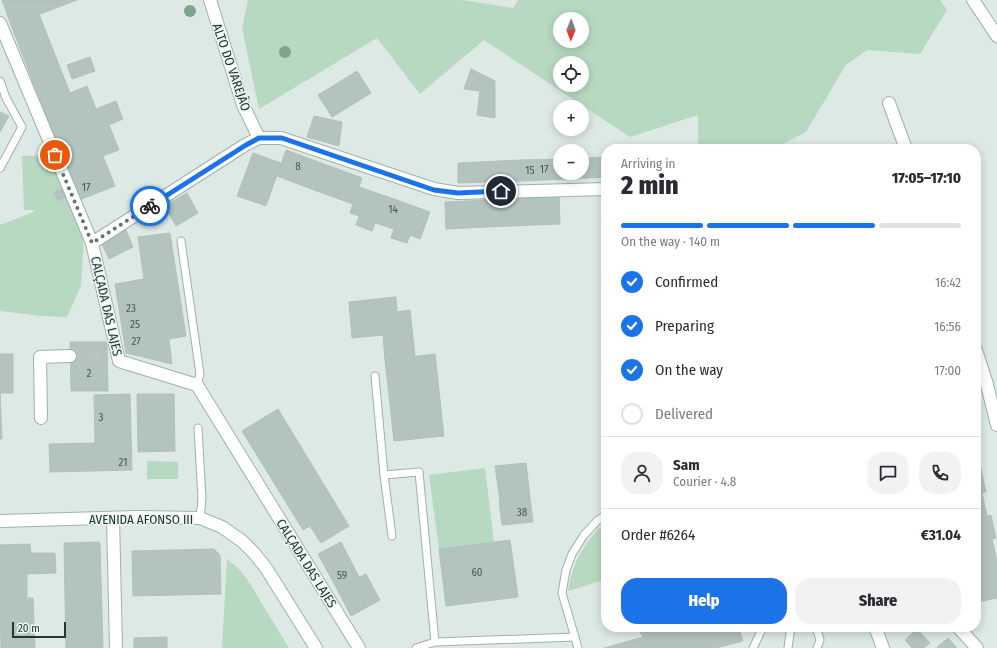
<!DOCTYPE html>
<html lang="en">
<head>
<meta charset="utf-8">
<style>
  :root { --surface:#fff; --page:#f2f2f3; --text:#2b2b33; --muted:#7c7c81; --line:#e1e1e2; --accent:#1a73e8 }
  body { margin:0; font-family:"Fira Sans Condensed",sans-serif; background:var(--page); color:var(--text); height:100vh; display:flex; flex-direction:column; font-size:15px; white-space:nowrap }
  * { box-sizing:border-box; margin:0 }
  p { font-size:13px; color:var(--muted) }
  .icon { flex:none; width:22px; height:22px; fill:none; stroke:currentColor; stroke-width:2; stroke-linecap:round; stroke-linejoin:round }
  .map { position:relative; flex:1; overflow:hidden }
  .sheet { position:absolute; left:601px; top:144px; width:380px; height:488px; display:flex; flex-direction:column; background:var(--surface); border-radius:16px; box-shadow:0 2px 10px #0003 }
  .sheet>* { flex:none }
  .needle { width:26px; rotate:181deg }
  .fabs { position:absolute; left:553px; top:12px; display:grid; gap:8px }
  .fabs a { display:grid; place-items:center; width:36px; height:36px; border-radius:50%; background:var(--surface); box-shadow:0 2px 10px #0003; font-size:20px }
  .scale { position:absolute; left:12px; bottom:10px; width:54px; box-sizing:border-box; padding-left:4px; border:2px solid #203732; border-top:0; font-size:11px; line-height:14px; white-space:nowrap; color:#203732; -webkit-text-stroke:3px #edf6f2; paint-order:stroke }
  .pin { position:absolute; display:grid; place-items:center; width:34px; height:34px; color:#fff; margin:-17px; border:2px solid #fff; border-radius:50%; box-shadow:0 1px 4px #0007 }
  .courier { position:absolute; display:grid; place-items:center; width:40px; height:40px; margin:-20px; border:3px solid #1a73e8; border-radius:50%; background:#fff; color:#222; box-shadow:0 1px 5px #0007 }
  .head em { font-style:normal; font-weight:800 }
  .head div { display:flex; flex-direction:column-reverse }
  .head { display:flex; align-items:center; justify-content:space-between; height:68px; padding:0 20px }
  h1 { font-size:26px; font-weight:800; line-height:30px }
  .bar { display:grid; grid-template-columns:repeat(4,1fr); gap:6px 4px; align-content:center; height:48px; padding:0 20px }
  .bar i { height:5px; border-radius:3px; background:var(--line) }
  .bar .current { background:var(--accent) }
  .bar p { grid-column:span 4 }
  .line { display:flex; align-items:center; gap:10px; padding:0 20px; border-top:1px solid var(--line) }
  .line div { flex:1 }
  .round { display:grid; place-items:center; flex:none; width:42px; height:42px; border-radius:16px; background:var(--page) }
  ol { padding:0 20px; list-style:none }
  li { display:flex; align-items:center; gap:12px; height:44px }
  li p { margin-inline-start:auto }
  li .icon { padding:4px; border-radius:50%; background:var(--accent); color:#fff; stroke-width:4 }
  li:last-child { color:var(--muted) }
  li i { width:22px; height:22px; border:2px solid var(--line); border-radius:50% }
  .action { display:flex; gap:8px; margin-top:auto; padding:8px 20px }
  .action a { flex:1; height:46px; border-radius:16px; background:var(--accent); color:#fff; font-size:16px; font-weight:800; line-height:46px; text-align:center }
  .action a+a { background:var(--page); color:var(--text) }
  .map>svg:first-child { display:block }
  .green { fill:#b7d9c1; fill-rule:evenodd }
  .building { fill:#b3c3bd; stroke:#b0c2bb }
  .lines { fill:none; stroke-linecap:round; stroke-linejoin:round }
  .street-tunnel { stroke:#b7c5c0; stroke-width:12; stroke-dasharray:12 6; stroke-linecap:butt }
  .lane-casing { stroke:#a1b0ab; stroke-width:9 }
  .street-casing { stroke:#a1b0ab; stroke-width:14 }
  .secondary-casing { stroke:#9db4ac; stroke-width:14 }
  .lane { stroke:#fff; stroke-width:7 }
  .street { stroke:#fff; stroke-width:12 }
  .secondary { stroke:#fff; stroke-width:12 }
  .tree { fill:#7ca48e }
  .done { stroke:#627570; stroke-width:4; stroke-dasharray:0 7.2 }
  .route { stroke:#1a73e8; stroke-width:5 }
  .labels { text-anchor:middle; stroke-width:3; stroke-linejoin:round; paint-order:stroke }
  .number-label { font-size:11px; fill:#455a55 }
  .street-label { font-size:13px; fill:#203732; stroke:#edf6f2 }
</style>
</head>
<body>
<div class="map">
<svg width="997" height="648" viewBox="0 0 997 648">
  <rect width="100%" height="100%" fill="#dde9e4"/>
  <g class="green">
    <path d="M248,0h214l51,8 5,-8h422l7,10 -27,44 -53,-4 -21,15 -40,67 -33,17h-75v-34l-68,22 -146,-97 -64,54 -43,-56 -118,71 -17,-81zM560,19h22v22h-22zM560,63h22v22h-22z"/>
    <path d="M50,155l34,80 -3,51 -14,31 -26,-1 -41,-5v-86l34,-13 -1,-2h-9l-2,-54z"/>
    <path d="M147,461l31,1v17h-31z"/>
    <path d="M485,468l9,74 -55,7 -10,-74z"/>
    <path d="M600,527l6,6v41l-2,6 -36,11c4,-27 14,-44 32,-64z"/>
    <path d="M227,559l12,10 8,10 42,69h-67z"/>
  </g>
  <g class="building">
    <path d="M2,0h75l-66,25z"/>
    <path d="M39,14l5,13 -28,11 -5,-13z"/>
    <path d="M44,27l26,66 17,-7 9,23 20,-8 7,18 -14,6 10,25 -16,6 12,30 -36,14 -63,-162z"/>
    <path d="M90,57l5,14 -23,8 -5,-14z"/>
    <path d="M471,69l24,12v12l-31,-4z"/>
    <path d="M357,71l14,22 -39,24 -14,-22z"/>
    <path d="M480,91l15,2v25l-18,-3z"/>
    <path d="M0,112l9,4 -9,16z"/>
    <path d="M314,116l28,6 -3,24 -32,-9z"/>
    <path d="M286,150l38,14 -10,26 -37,-14z"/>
    <path d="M253,153l28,10 -15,43 -29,-10z"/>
    <path d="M606,157v20l-20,1v-20z"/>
    <path d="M582,158h4v20l-64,3 -1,-21 39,-1v14h22z"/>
    <path d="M521,160l1,21 -64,2v-20z"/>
    <path d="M324,164l38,14 -9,26 -39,-14z"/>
    <path d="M359,187l35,12 -9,27 -10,-3 -3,8 -16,-6 3,-9 -9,-3z"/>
    <path d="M62,189l3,8 -7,4 -4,-9z"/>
    <path d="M187,193l11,20 -22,13 -11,-20z"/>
    <path d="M559,197l1,27 -74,3 -1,-27z"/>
    <path d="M394,199l36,13 -10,27 -10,-4 -3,8 -16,-5 3,-9 -9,-3z"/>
    <path d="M485,200l1,27 -40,2 -1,-27z"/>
    <path d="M126,230l7,17 -24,12 -8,-17z"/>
    <path d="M170,233l16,103 -17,3 3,25 -46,-11 -11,-69 29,-5 -6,-42z"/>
    <path d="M396,297l1,15 13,-2 5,46 -30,4 -2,-25 -31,3 -3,-36z"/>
    <path d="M70,342h37l1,49h-37z"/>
    <rect x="0" y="354" width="13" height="39"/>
    <path d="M435,354l9,82 -50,5 -9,-81z"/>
    <path d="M0,393l2,46h-2z"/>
    <path d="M130,394l2,76 -82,2 -1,-28 46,-1 -1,-48z"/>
    <path d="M137,394h37l1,57 -37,1z"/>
    <path d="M278,409l71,117 -28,17 -11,-17 -7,4 -61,-99z"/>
    <path d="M526,463l4,35 -30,3 -5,-35z"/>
    <path d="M976,465l1,5 4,-1 5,23 -4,1 5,23 4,-1 5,23 -4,1 5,22v37l-19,4 -2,-8z"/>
    <path d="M530,498l3,24 -31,3 -3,-24z"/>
    <path d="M510,540l8,57 -72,9 -7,-57z"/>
    <path d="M98,542l2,1 3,105h-37l-2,-105z"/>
    <path d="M341,542l18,35 -22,12 -19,-35z"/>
    <path d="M30,544l1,9h24l1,20 -29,1v25h-27v-54z"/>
    <path d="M214,549l6,6 1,39 -88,2 -1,-45z"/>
    <path d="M366,574l14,26 -29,16 -14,-27z"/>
    <path d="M33,598l2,50h-34l-1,-49z"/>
    <path d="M637,627h102l4,14 -27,7h-112l39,-11z"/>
    <path d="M917,629l13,14 -6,5h-12l-7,-8z"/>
    <path d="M167,637v11h-33v-10z"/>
    <path d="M948,638l9,10h-19l-1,-1z"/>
  </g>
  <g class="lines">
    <path class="street-tunnel" d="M70,356h38"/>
    <defs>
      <g id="lane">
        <path d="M0,81l6,17 16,29 -22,41"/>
        <path d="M181,241l19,133 -3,11"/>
        <path d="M375,376l9,99 35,-3 16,170"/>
        <path d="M198,428l4,71 -2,19"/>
        <path d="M384,475l8,61"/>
        <path d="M816,627l4,13 -3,8"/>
        <path d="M416,648l19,-6 140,-5"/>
        <path d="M578,648l-16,-55 4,-23 6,-16 12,-19 14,-15 8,-5"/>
        <path d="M753,648l10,-21"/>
        <path d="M788,648l3,-21"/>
      </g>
      <g id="street">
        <path d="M210,0l33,105 16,33"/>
        <path d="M0,23l92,220 27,118 78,24 162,263"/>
        <path d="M889,103l17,46"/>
        <path d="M92,243l153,-98 14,-7h22l153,51 24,4 148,-4"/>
        <path d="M976,350l10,31 11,44"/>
        <path d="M41,418l-1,-61 30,-1"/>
        <path d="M113,518l3,130"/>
        <path d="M875,627l8,21"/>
        <path d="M958,627l19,21"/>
      </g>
      <g id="secondary">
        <path d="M973,0l24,36"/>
        <path d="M0,521l136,-4 64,1 22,9 20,14 12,12 12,15 50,80"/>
      </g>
    </defs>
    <use href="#lane" class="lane-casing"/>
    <use href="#street" class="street-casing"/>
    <use href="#secondary" class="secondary-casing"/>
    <use href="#lane" class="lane"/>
    <use href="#street" class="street"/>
    <use href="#secondary" class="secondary"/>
  </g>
  <g class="tree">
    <circle cx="190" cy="11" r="6"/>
    <circle cx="285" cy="52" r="6"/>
  </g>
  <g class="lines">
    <path class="done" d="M55,155l37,88 58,-37"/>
    <path class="route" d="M150,206l96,-61 13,-7h23l152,52 24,3 43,-2"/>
  </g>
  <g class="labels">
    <g class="number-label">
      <text x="298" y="170">8</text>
      <text x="544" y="173">17</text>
      <text x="530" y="174">15</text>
      <text x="86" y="191">17</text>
      <text x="393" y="213">14</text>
      <text x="131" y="312">23</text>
      <text x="135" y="328">25</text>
      <text x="136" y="345">27</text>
      <text x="89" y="377">2</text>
      <text x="101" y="421">3</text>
      <text x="123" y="466">21</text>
      <text x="522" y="516">38</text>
      <text x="477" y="576">60</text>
      <text x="342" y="579">59</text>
    </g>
    <g class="street-label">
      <text transform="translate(232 67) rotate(71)" y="5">ALTO DO VAREJÃO</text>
      <text transform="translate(107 306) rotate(77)" y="5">CALÇADA DAS LAJES</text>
      <text x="141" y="524">AVENIDA AFONSO III</text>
      <text transform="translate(307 563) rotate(58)" y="5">CALÇADA DAS LAJES</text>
    </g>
  </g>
</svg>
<div class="fabs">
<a><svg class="needle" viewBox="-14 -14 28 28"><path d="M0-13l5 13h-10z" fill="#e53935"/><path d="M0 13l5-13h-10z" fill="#7c7c81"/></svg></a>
<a><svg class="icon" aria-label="locate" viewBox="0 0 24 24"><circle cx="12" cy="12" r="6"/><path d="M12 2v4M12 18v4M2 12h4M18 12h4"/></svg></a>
<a>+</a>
<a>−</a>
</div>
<div class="scale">20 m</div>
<div class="pin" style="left:55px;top:155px;background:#ea580c"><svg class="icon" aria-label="bag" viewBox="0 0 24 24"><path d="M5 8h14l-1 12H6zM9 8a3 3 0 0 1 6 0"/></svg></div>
<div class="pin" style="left:501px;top:191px;background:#1f2937"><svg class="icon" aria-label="home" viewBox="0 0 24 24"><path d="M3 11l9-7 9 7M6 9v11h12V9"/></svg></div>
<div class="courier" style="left:150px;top:206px"><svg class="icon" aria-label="bike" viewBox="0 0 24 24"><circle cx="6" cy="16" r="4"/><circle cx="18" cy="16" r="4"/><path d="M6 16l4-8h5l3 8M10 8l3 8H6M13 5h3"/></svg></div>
<section class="sheet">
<div class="head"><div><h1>2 min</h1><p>Arriving in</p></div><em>17:05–17:10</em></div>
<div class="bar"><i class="current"></i><i class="current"></i><i class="current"></i><i></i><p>On the way · 140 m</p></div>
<ol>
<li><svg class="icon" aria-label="check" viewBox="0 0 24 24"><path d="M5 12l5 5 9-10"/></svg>Confirmed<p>16:42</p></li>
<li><svg class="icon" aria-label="check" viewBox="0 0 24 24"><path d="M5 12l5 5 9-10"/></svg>Preparing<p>16:56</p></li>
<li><svg class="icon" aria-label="check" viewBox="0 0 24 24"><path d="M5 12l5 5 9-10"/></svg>On the way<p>17:00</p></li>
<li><i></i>Delivered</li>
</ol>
<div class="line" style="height:72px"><a class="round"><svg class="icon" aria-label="person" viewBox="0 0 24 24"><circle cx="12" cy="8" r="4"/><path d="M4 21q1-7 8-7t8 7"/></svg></a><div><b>Sam</b><p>Courier · 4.8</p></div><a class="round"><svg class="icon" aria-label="chat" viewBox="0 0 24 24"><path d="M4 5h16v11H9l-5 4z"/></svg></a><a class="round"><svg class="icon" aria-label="phone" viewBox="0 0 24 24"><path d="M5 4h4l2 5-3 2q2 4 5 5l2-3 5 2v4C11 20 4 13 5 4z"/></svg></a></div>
<div class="line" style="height:52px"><div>Order #6264</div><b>€31.04</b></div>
<div class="action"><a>Help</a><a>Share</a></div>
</section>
</div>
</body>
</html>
